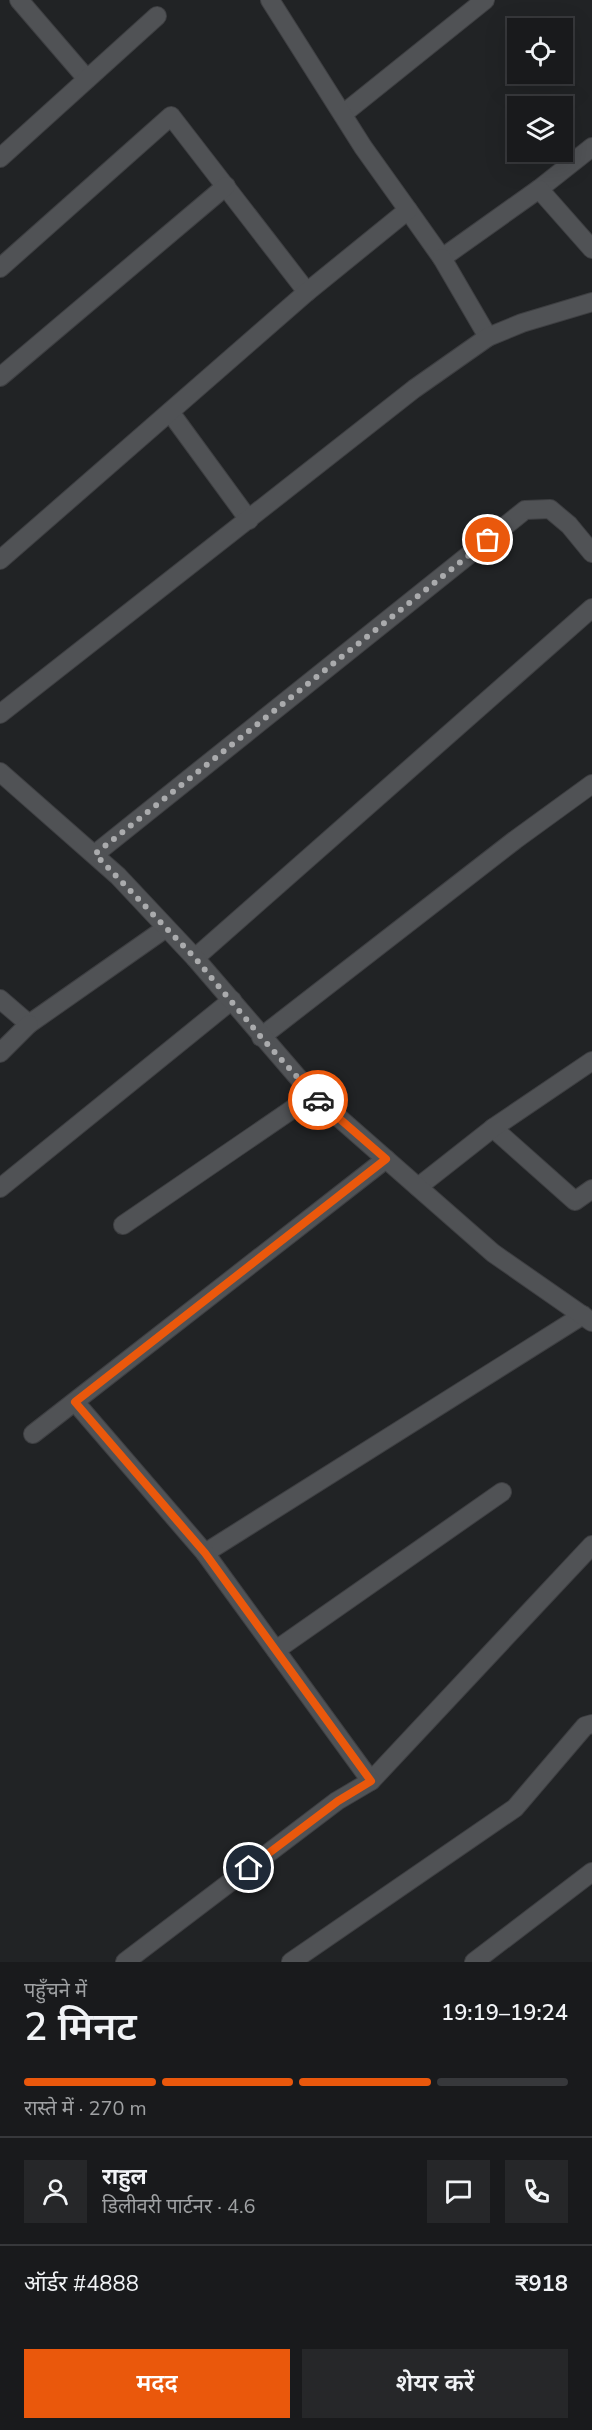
<!DOCTYPE html>
<html lang="hi">
<head>
<meta charset="utf-8">
<style>
  :root { --surface:#191a1c; --page:#262729; --text:#f1f3f6; --muted:#9fa1a3; --line:#37383b; --accent:#ea580c }
  body { margin:0; font-family:"Nunito Sans","Noto Sans Devanagari",sans-serif; background:var(--page); color:var(--text); height:100vh; display:flex; flex-direction:column; font-size:22px; white-space:nowrap }
  * { box-sizing:border-box; margin:0 }
  p { font-size:20px; color:var(--muted) }
  .icon { flex:none; width:33px; height:33px; fill:none; stroke:currentColor; stroke-width:2; stroke-linecap:round; stroke-linejoin:round }
  .map { position:relative; height:1962px; overflow:hidden }
  .drawer { display:flex; flex-direction:column; background:var(--surface); flex:1 }
  .drawer>* { flex:none }
  .controls { position:absolute; left:507px; top:18px; display:grid; gap:12px }
  .controls a { display:grid; place-items:center; width:66px; height:66px; border-radius:0px; background:var(--surface); box-shadow:0 6px 24px #0002,0 0 0 2px var(--line); font-size:30px }
  .pin { position:absolute; display:grid; place-items:center; width:51px; height:51px; color:#fff; margin:-26px; border:3px solid #fff; border-radius:50%; box-shadow:0 2px 6px #0007 }
  .courier { position:absolute; display:grid; place-items:center; width:60px; height:60px; margin:-30px; border:4px solid #ea580c; border-radius:50%; background:#fff; color:#222; box-shadow:0 2px 8px #0007 }
  .head em { font-style:normal; font-weight:600 }
  .head div { display:flex; flex-direction:column-reverse }
  .head { display:flex; align-items:center; justify-content:space-between; height:102px; padding:0 24px }
  h1 { font-size:39px; font-weight:600; line-height:45px }
  .bar { display:grid; grid-template-columns:repeat(4,1fr); gap:9px 6px; align-content:center; height:72px; padding:0 24px }
  .bar i { height:8px; border-radius:4px; background:var(--line) }
  .bar .active { background:var(--accent) }
  .bar p { grid-column:span 4 }
  .line { display:flex; align-items:center; gap:15px; padding:0 24px; border-top:2px solid var(--line) }
  .line div { flex:1 }
  .round { display:grid; place-items:center; flex:none; width:63px; height:63px; border-radius:0px; background:var(--page) }
  .action { display:flex; gap:12px; margin-top:auto; padding:12px 24px }
  .action a { flex:1; height:69px; border-radius:0px; background:var(--accent); color:#fff; font-size:24px; font-weight:600; line-height:69px; text-align:center }
  .action a+a { background:var(--page); color:var(--text) }
  .map>svg:first-child { display:block }
  .lines { fill:none; stroke-linecap:round; stroke-linejoin:round }
  .minor-casing { stroke:#3e3f42; stroke-width:20 }
  .tertiary-casing { stroke:#3e3f42; stroke-width:20 }
  .minor { stroke:#505255; stroke-width:18 }
  .tertiary { stroke:#505255; stroke-width:18 }
  .done { stroke:#aaabad; stroke-width:6; stroke-dasharray:0 10.8 }
  .route { stroke:#ea580c; stroke-width:8 }
</style>
</head>
<body>
<div class="map">
<svg width="592" height="1962" viewBox="0 0 592 1962">
  <rect width="100%" height="100%" fill="#212325"/>
  <g class="lines">
    <defs>
      <g id="minor">
        <path d="M19,0l68,79"/>
        <path d="M343,114l142,-114"/>
        <path d="M0,158l157,-142"/>
        <path d="M539,189l53,-42"/>
        <path d="M408,210l34,48 97,-69 53,60"/>
        <path d="M442,258l46,79"/>
        <path d="M0,268l171,-152 136,176"/>
        <path d="M0,377l226,-191"/>
        <path d="M170,412l79,108"/>
        <path d="M0,560l307,-268 101,-82 -45,-63 -93,-147"/>
        <path d="M0,714l414,-325 74,-52 34,-14 70,-21"/>
        <path d="M95,854l430,-344 25,-1 19,16 23,28"/>
        <path d="M195,958l397,-350"/>
        <path d="M0,999l29,25 137,-96"/>
        <path d="M261,1037l254,-197 77,-56"/>
        <path d="M0,1053l29,-29"/>
        <path d="M493,1128l82,73 17,-12"/>
        <path d="M418,1187l75,-59 99,-67"/>
        <path d="M0,1188l232,-188"/>
        <path d="M123,1225l190,-130"/>
        <path d="M583,1315l-378,238 166,228 221,-236"/>
        <path d="M75,1402l130,151"/>
        <path d="M33,1434l353,-275"/>
        <path d="M276,1650l226,-158"/>
        <path d="M125,1962l212,-161 34,-20"/>
        <path d="M291,1962l224,-154 70,-82 7,-2"/>
        <path d="M474,1962l118,-90"/>
      </g>
      <path id="tertiary" d="M0,772l118,104 77,82 118,137 180,158 99,69"/>
    </defs>
    <use href="#minor" class="minor-casing"/>
    <use href="#tertiary" class="tertiary-casing"/>
    <use href="#minor" class="minor"/>
    <use href="#tertiary" class="tertiary"/>
  </g>
  <g class="lines">
    <path class="done" d="M318,1100l-57,-63 -66,-79 -100,-104 393,-314"/>
    <path class="route" d="M249,1868l89,-67 33,-20 -166,-228 -130,-151 311,-243 -68,-59"/>
  </g>
</svg>
<div class="controls">
<a><svg class="icon" aria-label="locate" viewBox="0 0 24 24"><circle cx="12" cy="12" r="6"/><path d="M12 2v4M12 18v4M2 12h4M18 12h4"/></svg></a>
<a><svg class="icon" aria-label="layers" viewBox="0 0 24 24"><path d="M12 4l9 5-9 5-9-5zM3 14l9 5 9-5"/></svg></a>
</div>
<div class="pin" style="left:488px;top:540px;background:#ea580c"><svg class="icon" aria-label="bag" viewBox="0 0 24 24"><path d="M5 8h14l-1 12H6zM9 8a3 3 0 0 1 6 0"/></svg></div>
<div class="pin" style="left:249px;top:1868px;background:#1f2937"><svg class="icon" aria-label="home" viewBox="0 0 24 24"><path d="M3 11l9-7 9 7M6 9v11h12V9"/></svg></div>
<div class="courier" style="left:318px;top:1100px"><svg class="icon" aria-label="car" viewBox="0 0 24 24"><path d="M5 17H2v-5l4-1 3-4h7l3 4 3 1v5h-3M9 17h6M6 11h13"/><circle cx="7" cy="17" r="2"/><circle cx="17" cy="17" r="2"/></svg></div>
</div>
<section class="drawer">
<div class="head"><div><h1>2 मिनट</h1><p>पहुँचने में</p></div><em>19:19–19:24</em></div>
<div class="bar"><i class="active"></i><i class="active"></i><i class="active"></i><i></i><p>रास्ते में · 270 m</p></div>
<div class="line" style="height:108px"><a class="round"><svg class="icon" aria-label="person" viewBox="0 0 24 24"><circle cx="12" cy="8" r="4"/><path d="M4 21q1-7 8-7t8 7"/></svg></a><div><b>राहुल</b><p>डिलीवरी पार्टनर · 4.6</p></div><a class="round"><svg class="icon" aria-label="chat" viewBox="0 0 24 24"><path d="M4 5h16v11H9l-5 4z"/></svg></a><a class="round"><svg class="icon" aria-label="phone" viewBox="0 0 24 24"><path d="M5 4h4l2 5-3 2q2 4 5 5l2-3 5 2v4C11 20 4 13 5 4z"/></svg></a></div>
<div class="line" style="height:78px"><div>ऑर्डर #4888</div><b>₹918</b></div>
<div class="action"><a>मदद</a><a>शेयर करें</a></div>
</section>
</body>
</html>
